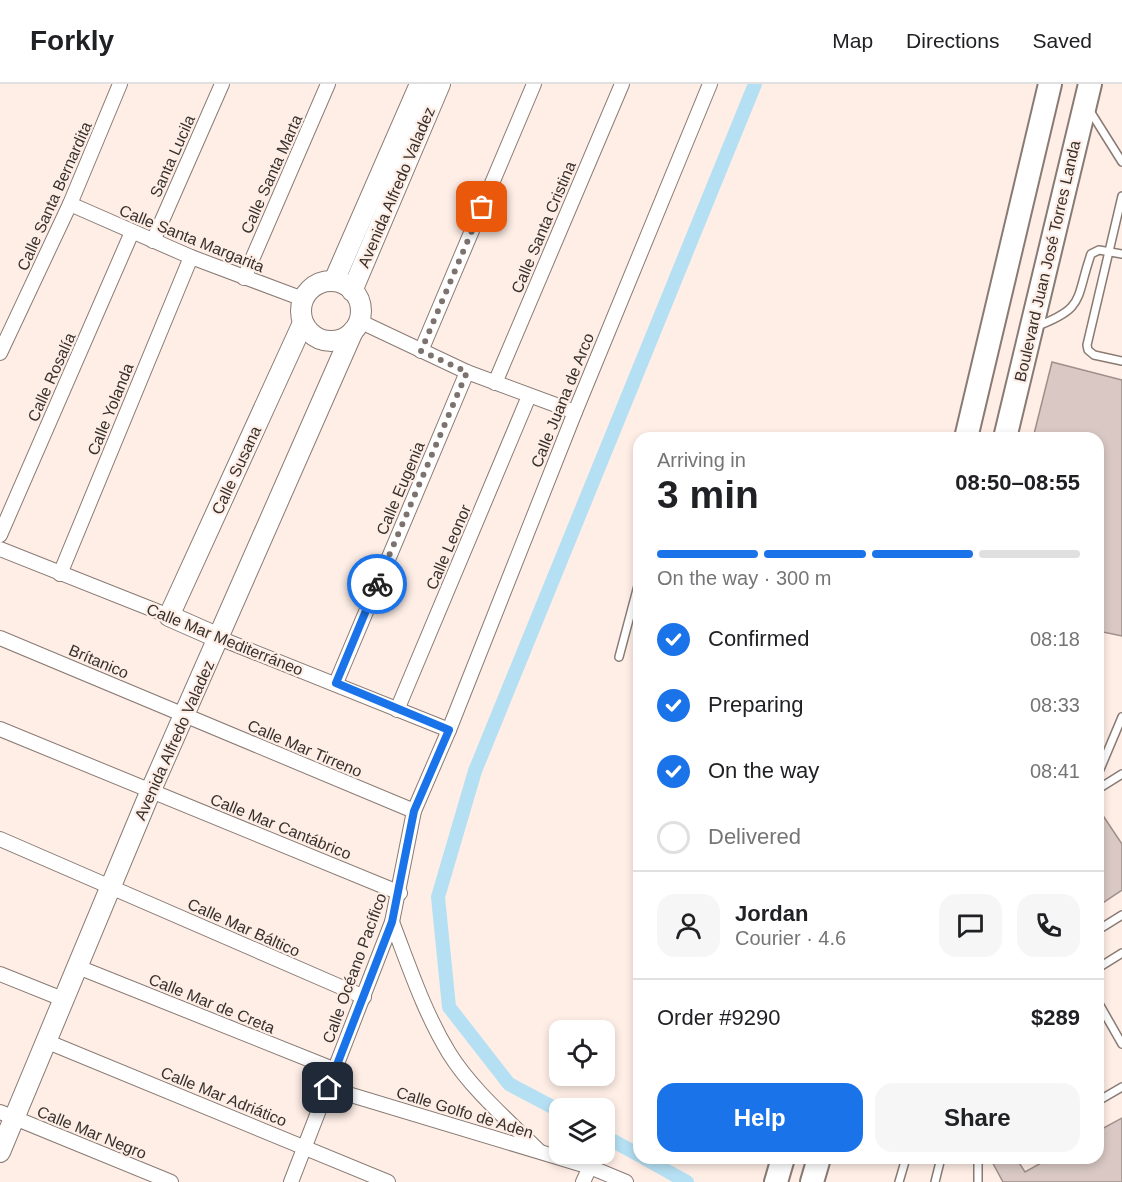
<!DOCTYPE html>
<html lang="en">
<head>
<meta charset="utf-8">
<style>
  :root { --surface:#fff; --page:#f6f6f6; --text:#202124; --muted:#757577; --line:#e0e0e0; --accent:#1a73e8 }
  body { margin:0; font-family:Arial,sans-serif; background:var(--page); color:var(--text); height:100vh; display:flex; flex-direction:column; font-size:22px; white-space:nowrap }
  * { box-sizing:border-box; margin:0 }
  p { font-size:20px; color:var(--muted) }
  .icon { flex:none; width:33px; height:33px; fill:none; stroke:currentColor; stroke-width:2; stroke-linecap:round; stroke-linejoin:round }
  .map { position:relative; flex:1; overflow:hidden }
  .sheet { position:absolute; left:633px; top:348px; width:471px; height:732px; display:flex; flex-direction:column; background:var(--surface); border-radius:18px; box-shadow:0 3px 9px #0003 }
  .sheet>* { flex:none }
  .fabs { position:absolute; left:549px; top:936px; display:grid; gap:12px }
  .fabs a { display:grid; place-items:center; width:66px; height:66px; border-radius:12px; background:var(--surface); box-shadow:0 3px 9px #0003; font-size:30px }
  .pin { position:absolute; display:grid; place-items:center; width:51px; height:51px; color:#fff; margin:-26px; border-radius:12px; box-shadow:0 3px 9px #0006 }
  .courier { position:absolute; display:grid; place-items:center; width:60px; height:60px; margin:-30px; border:4px solid #1a73e8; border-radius:50%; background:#fff; color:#222; box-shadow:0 2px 8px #0007 }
  .head em { font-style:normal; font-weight:600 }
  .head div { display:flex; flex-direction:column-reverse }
  .head { display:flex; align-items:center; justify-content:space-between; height:102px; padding:0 24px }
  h1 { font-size:39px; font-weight:600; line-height:45px }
  .bar { display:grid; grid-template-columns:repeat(4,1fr); gap:9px 6px; align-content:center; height:72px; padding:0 24px }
  .bar i { height:8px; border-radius:4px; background:var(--line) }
  .bar .selected { background:var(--accent) }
  .bar p { grid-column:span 4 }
  .line { display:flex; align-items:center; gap:15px; padding:0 24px; border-top:2px solid var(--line) }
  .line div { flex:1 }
  .round { display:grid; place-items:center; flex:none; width:63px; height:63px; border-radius:18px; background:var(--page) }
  ol { padding:0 24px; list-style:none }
  li { display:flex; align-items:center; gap:18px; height:66px }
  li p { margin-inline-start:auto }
  li .icon { padding:6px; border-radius:50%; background:var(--accent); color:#fff; stroke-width:4 }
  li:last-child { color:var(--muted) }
  li i { width:33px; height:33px; border:3px solid var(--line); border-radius:50% }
  .cta { display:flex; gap:12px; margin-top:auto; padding:12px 24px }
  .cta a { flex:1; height:69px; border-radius:18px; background:var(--accent); color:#fff; font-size:24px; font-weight:600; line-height:69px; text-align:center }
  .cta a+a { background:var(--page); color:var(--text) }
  header { display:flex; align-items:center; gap:36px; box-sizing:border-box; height:84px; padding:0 30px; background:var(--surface); border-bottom:2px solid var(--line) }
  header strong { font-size:28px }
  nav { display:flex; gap:33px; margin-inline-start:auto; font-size:21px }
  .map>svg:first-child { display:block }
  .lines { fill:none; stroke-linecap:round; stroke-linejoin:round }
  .canal { stroke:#b5e0f3; stroke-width:14 }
  .building { fill:#d9c8c3; stroke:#9f8f8b; stroke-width:1.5 }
  .lane-casing { stroke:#897b74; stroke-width:10 }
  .street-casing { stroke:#897b74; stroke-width:16 }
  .secondary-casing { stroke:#897b74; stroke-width:22 }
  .primary-casing { stroke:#897b74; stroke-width:26 }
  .lane { stroke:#fff; stroke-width:7 }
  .street { stroke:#fff; stroke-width:14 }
  .secondary { stroke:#fff; stroke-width:20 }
  .primary { stroke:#fff; stroke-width:22 }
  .done { stroke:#7d736e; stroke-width:6; stroke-dasharray:0 10.8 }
  .route { stroke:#1a73e8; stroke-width:8 }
  .labels { text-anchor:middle; stroke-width:4.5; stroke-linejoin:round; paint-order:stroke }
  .street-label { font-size:16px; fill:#37312e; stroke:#feeee6 }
</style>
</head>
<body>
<header>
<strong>Forkly</strong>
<nav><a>Map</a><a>Directions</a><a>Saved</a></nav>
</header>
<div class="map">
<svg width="1122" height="1098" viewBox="0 0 1122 1098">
  <rect width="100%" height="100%" fill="#feeee6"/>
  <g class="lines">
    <g class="canal">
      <path d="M560,1027l-51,-27 -60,-77 -11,-110 37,-126 280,-687"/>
      <path d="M604,1052l35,19"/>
      <path d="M644,1074l43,24"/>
    </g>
  </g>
  <g class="building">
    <path d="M1052,278l70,18v256l-24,-5v-193h-65z"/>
    <path d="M1098,724l24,36v46l-24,16z"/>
    <path d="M1122,1034v64h-119l-13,-24h26l9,14 25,-14h48v-27z"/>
  </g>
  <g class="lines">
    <defs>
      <g id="lane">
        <path d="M1090,27l32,51"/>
        <path d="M1122,112l-35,149 1,5 6,5 28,6"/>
        <path d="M1035,243c51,-19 40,-27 56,-73l8,-4 23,4"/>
        <path d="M619,573l20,-75"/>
        <path d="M1098,690l24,-57"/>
        <path d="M1098,705l24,-15"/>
        <path d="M1098,846l24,-15"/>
        <path d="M1098,884l24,-15"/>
        <path d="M1098,918l24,42"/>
        <path d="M1098,1017l24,-14"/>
        <path d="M899,1098l7,-24"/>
        <path d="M935,1098l6,-24"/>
        <path d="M978,1098v-24"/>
      </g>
      <g id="street">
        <path d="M70,120l121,53 112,42"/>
        <path d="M153,157l69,-157"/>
        <path d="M244,194l84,-194"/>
        <path d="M359,237l108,51 108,40"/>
        <path d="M421,267l113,-267"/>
        <path d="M0,269l70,-149 50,-120"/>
        <path d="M495,299l127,-299"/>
        <path d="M0,451l132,-303"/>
        <path d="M0,465l169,67"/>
        <path d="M60,490l131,-317"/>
        <path d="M0,554l414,173"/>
        <path d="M219,554l230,92"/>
        <path d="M336,599l131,-311"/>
        <path d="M397,626l132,-314"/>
        <path d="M0,645l400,164"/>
        <path d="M0,755l364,158"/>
        <path d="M392,838c17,44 32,90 57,131 23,37 59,67 90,98"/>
        <path d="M78,883l255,102"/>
        <path d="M0,890l65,26"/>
        <path d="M48,958l340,140"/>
        <path d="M328,1004l262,79 36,15"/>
        <path d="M0,1028l171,70"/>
        <path d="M291,1098l101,-260 22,-111 35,-81 126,-318 135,-328"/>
        <path d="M583,1098l7,-15"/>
      </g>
      <g id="secondary">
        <path d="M334,197l86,-197"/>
        <circle cx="331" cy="227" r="30"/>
        <path d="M352,207l88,-207"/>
        <path d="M219,554l-50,-22 134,-293"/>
        <path d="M0,1068l151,-362 202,-459"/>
      </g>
      <g id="primary">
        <path d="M966,354l84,-354"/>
        <path d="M1005,354l85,-354"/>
        <path d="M776,1098l7,-24"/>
        <path d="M812,1098l7,-24"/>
      </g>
    </defs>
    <use href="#lane" class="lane-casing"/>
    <use href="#street" class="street-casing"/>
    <use href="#secondary" class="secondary-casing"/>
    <use href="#primary" class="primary-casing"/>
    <use href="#lane" class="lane"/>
    <use href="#street" class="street"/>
    <use href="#secondary" class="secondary"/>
    <use href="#primary" class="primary"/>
  </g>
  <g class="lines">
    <path class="done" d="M377,500l90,-212 -46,-21 61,-144"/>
    <path class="route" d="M328,1004l64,-166 22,-111 35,-81 -113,-47 41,-99"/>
  </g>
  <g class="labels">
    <g class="street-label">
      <text transform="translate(172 72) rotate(-66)" y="6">Santa Lucila</text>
      <text transform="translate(271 90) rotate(-66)" y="6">Calle Santa Marta</text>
      <text transform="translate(396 103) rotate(-67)" y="6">Avenida Alfredo Valadez</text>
      <text transform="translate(54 112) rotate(-66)" y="6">Calle Santa Bernardita</text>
      <text transform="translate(543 143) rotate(-67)" y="6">Calle Santa Cristina</text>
      <text transform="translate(192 154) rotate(22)" y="6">Calle Santa Margarita</text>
      <text transform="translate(1047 177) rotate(-77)" y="6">Boulevard Juan José Torres Landa</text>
      <text transform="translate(51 293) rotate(-66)" y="6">Calle Rosalía</text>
      <text transform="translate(562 316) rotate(-68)" y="6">Calle Juana de Arco</text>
      <text transform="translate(110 325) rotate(-68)" y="6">Calle Yolanda</text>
      <text transform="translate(236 386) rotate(-65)" y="6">Calle Susana</text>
      <text transform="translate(400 404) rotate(-67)" y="6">Calle Eugenia</text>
      <text transform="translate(448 463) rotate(-67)" y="6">Calle Leonor</text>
      <text transform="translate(225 555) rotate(22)" y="6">Calle Mar Mediterráneo</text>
      <text transform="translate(99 577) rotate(23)" y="6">Brítanico</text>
      <text transform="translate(174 656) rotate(-66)" y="6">Avenida Alfredo Valadez</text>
      <text transform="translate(305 664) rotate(23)" y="6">Calle Mar Tirreno</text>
      <text transform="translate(281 742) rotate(22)" y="6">Calle Mar Cantábrico</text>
      <text transform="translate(244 843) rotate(24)" y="6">Calle Mar Báltico</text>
      <text transform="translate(354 884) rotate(-70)" y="6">Calle Océano Pacífico</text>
      <text transform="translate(212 919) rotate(22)" y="6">Calle Mar de Creta</text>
      <text transform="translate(224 1012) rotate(22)" y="6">Calle Mar Adriático</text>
      <text transform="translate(465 1028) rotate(17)" y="6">Calle Golfo de Aden</text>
      <text transform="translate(92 1048) rotate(22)" y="6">Calle Mar Negro</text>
    </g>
  </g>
</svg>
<div class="fabs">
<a><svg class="icon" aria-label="locate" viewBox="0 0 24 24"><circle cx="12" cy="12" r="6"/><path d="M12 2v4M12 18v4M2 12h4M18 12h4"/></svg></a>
<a><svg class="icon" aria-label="layers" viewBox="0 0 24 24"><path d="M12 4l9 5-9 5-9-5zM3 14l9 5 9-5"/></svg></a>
</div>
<div class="pin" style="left:482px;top:123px;background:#ea580c"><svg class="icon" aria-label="bag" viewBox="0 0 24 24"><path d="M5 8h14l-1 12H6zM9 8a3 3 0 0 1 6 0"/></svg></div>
<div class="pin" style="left:328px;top:1004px;background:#1f2937"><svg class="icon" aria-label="home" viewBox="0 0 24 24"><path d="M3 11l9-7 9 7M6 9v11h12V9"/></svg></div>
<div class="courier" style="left:377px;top:500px"><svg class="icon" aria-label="bike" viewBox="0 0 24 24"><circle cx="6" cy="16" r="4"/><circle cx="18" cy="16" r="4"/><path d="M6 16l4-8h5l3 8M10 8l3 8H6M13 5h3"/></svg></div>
<section class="sheet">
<div class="head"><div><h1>3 min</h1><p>Arriving in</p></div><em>08:50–08:55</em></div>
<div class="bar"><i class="selected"></i><i class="selected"></i><i class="selected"></i><i></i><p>On the way · 300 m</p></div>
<ol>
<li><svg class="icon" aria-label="check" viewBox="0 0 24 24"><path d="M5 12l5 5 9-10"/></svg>Confirmed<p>08:18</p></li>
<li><svg class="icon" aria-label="check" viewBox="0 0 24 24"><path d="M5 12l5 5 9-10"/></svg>Preparing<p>08:33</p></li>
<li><svg class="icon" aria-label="check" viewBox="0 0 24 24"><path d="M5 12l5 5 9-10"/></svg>On the way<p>08:41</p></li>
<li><i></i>Delivered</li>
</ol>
<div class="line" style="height:108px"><a class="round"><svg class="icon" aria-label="person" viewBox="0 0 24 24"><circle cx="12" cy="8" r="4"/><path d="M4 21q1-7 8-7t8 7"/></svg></a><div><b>Jordan</b><p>Courier · 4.6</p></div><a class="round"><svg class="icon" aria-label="chat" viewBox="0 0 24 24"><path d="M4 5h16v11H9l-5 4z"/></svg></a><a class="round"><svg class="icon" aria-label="phone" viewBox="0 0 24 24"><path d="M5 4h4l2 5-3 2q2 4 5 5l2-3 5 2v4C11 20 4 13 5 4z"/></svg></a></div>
<div class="line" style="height:78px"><div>Order #9290</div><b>$289</b></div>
<div class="cta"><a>Help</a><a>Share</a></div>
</section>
</div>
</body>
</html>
